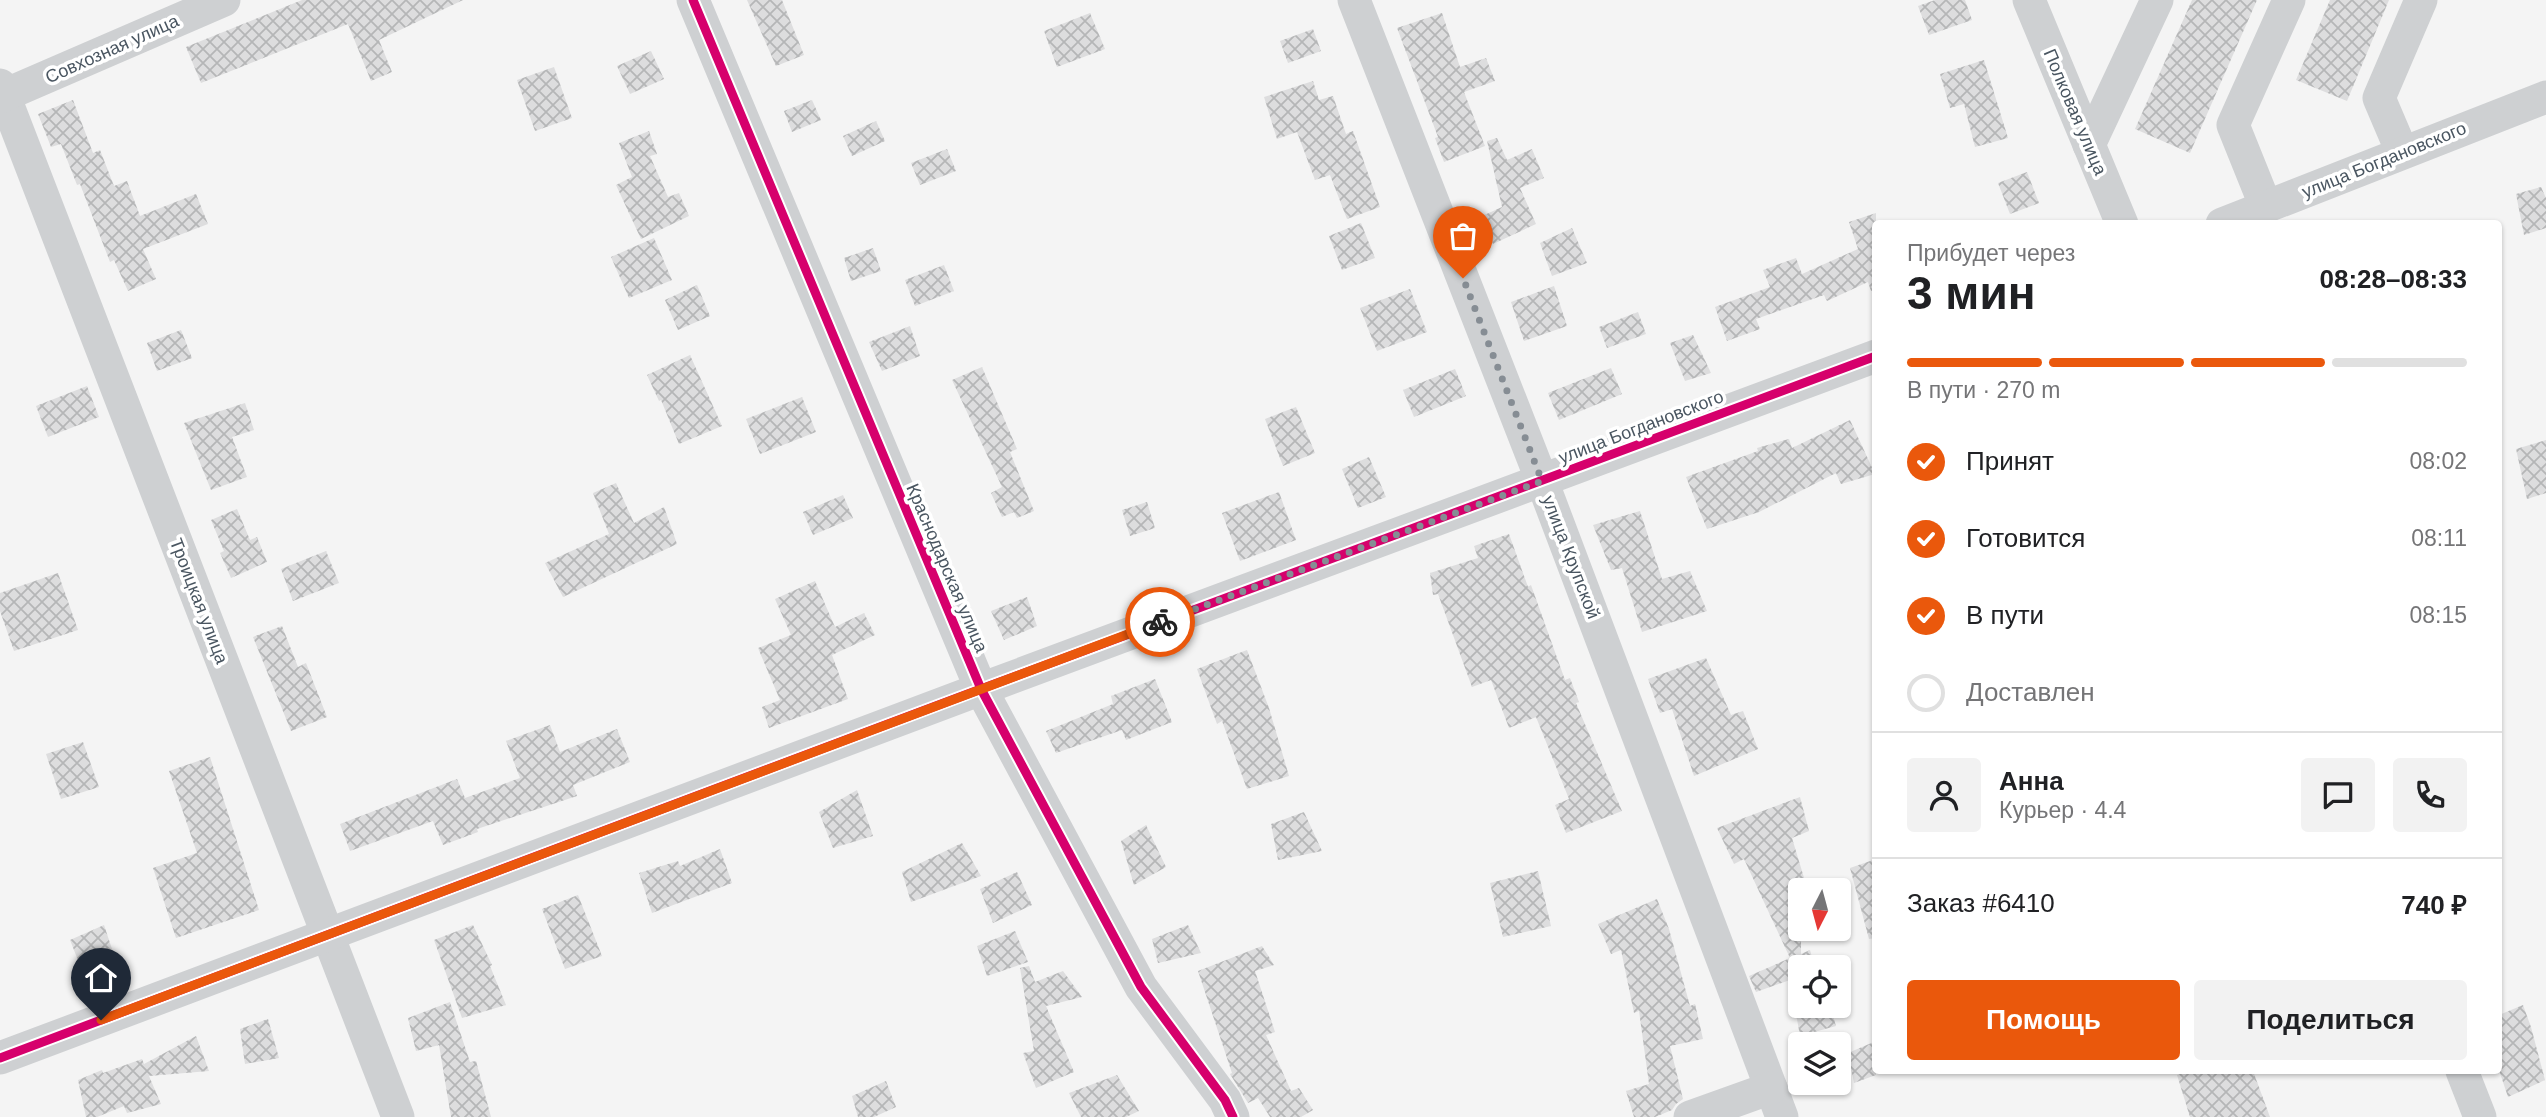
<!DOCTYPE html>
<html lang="ru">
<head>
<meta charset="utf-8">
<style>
  :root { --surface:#fff; --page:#f2f2f2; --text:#202124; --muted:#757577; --line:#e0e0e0; --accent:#ea580c }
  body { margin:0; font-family:Arial,sans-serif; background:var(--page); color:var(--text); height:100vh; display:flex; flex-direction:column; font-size:26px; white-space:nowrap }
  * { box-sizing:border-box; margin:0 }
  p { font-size:23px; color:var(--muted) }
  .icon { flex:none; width:38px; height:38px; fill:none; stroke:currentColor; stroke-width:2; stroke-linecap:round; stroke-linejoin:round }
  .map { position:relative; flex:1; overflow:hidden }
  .panel { position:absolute; left:1872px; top:220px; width:630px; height:854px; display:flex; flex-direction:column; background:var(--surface); border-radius:7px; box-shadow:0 2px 5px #0004 }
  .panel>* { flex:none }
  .needle { width:46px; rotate:186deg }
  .controls { position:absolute; left:1788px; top:878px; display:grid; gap:14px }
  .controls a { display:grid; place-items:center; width:63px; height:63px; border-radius:7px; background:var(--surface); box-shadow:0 2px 5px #0004; font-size:35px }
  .pin { position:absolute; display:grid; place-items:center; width:60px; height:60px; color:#fff; margin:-72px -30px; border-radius:50% 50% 50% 0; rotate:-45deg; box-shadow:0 0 7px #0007 }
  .pin .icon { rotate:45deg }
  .courier { position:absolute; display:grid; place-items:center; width:70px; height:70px; margin:-35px; border:5px solid #ea580c; border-radius:50%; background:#fff; color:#222; box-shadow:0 2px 9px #0007 }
  .summary em { font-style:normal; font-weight:700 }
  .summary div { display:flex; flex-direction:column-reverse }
  .summary { display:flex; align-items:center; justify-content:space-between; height:119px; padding:0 35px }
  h1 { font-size:46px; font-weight:700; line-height:52px }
  .bar { display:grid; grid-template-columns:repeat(4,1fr); gap:10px 7px; align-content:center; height:84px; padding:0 35px }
  .bar i { height:9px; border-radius:5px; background:var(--line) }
  .bar .current { background:var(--accent) }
  .bar p { grid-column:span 4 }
  .line { display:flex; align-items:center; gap:18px; padding:0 35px; border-top:2px solid var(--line) }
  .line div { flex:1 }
  .round { display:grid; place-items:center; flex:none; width:74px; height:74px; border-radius:7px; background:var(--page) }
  ol { padding:0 35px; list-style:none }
  li { display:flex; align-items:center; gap:21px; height:77px }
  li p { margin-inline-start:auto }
  li .icon { padding:7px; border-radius:50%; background:var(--accent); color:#fff; stroke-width:4 }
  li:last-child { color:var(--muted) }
  li i { width:38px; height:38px; border:4px solid var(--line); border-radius:50% }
  .primary-button { display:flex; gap:14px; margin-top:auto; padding:14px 35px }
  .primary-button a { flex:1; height:80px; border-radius:7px; background:var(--accent); color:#fff; font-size:28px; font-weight:700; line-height:80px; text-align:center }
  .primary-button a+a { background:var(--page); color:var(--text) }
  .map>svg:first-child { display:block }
  .building { fill:url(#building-cross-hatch) }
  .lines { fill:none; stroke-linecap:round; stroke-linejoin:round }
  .minor { stroke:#ced0d2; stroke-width:33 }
  .cycleway-casing { stroke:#fff; stroke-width:13 }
  .cycleway { stroke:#d6006c; stroke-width:9 }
  .done { stroke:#868d94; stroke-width:7; stroke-dasharray:0 12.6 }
  .route { stroke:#ea580c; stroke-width:9 }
  .labels { text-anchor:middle; stroke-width:7; stroke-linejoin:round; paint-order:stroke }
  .street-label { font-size:18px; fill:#4a5661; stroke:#fff }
</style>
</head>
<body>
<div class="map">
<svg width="2546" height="1117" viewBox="0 0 2546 1117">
  <defs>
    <pattern id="building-cross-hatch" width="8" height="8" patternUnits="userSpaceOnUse" patternTransform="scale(1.75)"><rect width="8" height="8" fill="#ddddde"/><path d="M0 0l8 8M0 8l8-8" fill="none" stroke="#b5b6b7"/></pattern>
  </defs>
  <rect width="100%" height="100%" fill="#f4f4f4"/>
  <g class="building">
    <path d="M302,0h161l-84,40 13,32 -21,9 -23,-57 -147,59 -15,-36z"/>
    <path d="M747,0h35l22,55 -28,11z"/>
    <path d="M1935,0h30l7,20 -43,15 -11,-29z"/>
    <path d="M2192,0h65l-67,153 -55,-24z"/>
    <path d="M2330,0h59l-42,101 -51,-21z"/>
    <path d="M1090,13l15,36 -48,18 -13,-36z"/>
    <path d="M1442,13l18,54 26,-9 9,23 -31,11 21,54 -41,16 -9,-24 3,-1 -41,-109z"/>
    <path d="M1313,29l8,22 -33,12 -8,-22z"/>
    <path d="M651,51l13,28 -34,15 -13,-28z"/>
    <path d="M1984,60l24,78 -33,9 -11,-43 -14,4 -10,-34z"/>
    <path d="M554,67l18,51 -37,13 -18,-51z"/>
    <path d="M1313,81l6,19 14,-4 13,38 7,-3 27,76 -33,12 -17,-44 -15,5 -18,-48 -20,7 -13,-42z"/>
    <path d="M73,100l20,53 7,-3 14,36 13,-5 13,35 56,-22 12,30 -65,25 13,30 -28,12 -14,-31 -4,2 -30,-78 -3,1 -16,-41 -10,3 -13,-33z"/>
    <path d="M812,100l9,20 -29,12 -8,-21z"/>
    <path d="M876,121l9,20 -33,15 -9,-20z"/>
    <path d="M649,131l8,23 -7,2 18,41 11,-4 10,23 -48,23 -25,-54 16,-8 -13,-34z"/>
    <path d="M1497,138l10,22 25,-11 12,29 -24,10 16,36 -43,20 -11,-28 20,-9 -15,-66z"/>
    <path d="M947,149l9,22 -36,14 -9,-22z"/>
    <path d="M2027,172l12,31 -29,11 -12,-31z"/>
    <path d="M2541,187l5,11v30l-22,7 -8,-41z"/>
    <path d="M1876,213v77l-5,1 -3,-9 -41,19 -3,-6 -68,24 4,10 -33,12 -12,-34 55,-20 -7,-17 33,-12 6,16 56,-25 -9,-27z"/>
    <path d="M1361,223l14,35 -33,12 -13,-34z"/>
    <path d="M1572,228l15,35 -35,13 -12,-33z"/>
    <path d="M654,238l18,42 -43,18 -18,-41z"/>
    <path d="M873,248l8,23 -30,10 -7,-23z"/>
    <path d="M944,265l10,26 -39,15 -10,-26z"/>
    <path d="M697,285l13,31 -32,14 -13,-30z"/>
    <path d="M1554,286l13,40 -43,15 -13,-39z"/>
    <path d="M1410,289l17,43 -50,19 -17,-43z"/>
    <path d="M1638,312l8,22 -39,14 -8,-21z"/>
    <path d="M910,326l10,30 -38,15 -13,-29z"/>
    <path d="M181,330l11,28 -35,13 -10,-28z"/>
    <path d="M1693,335l18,38 -26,8 -15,-38z"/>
    <path d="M690,355l32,71 -43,18 -18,-44 -2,1 -12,-26z"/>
    <path d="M982,367l35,82 -7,3 24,59 -17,7 -3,-6 -12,5 -11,-24 11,-6 -50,-107z"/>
    <path d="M1611,368l11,26 -63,26 -11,-27z"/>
    <path d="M1455,369l11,27 -52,21 -11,-27z"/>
    <path d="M87,386l12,31 -51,20 -12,-31z"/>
    <path d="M802,397l14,35 -56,22 -14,-35z"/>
    <path d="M245,403l9,27 -22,7 15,40 -36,13 -27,-67z"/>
    <path d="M1296,407l19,46 -32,13 -18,-47z"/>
    <path d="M1850,420l25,54 -34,10 -5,-11 -77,39 -52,17 -21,-52 72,-26 -1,-3 32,-9 3,9z"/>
    <path d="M2546,440v53l-19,6 -11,-50z"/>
    <path d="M1369,457l17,40 -28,11 -16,-39z"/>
    <path d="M616,483l18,40 30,-16 13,37 -114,53 -18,-34 64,-29 -16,-41z"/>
    <path d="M1279,492l17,48 -56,21 -18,-48z"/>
    <path d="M843,495l10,23 -40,17 -10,-23z"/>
    <path d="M1147,502l8,26 -25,8 -8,-26z"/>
    <path d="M237,509l13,31 7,-3 10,25 -36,16 -11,-25 4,-2 -13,-31z"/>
    <path d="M1640,511l22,68 28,-8 17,40 -65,21 -20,-64 -11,2 -18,-45z"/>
    <path d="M1509,534l19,53 3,-2 34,95 5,-2 9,24 -3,1 46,108 -56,22 -11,-28 14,-6 -33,-82 -27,11 -18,-48 -19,7 -34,-93 -5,1 -3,-22 48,-15 -4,-12z"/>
    <path d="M326,551l13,32 -46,18 -12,-32z"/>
    <path d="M58,573l20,57 -64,21 -14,-40v-18z"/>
    <path d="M815,581l20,46 29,-14 11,22 -43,20 16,44 -79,29 -7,-21 18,-7 -22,-52 33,-13 -16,-36z"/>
    <path d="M1027,597l10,29 -33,14 -13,-29z"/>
    <path d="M282,626l16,41 8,-4 21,54 -36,14 -38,-94z"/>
    <path d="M1247,650l22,58 20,68 -42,13 -25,-68 -5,3 -20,-55z"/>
    <path d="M1706,658l25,57 12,-4 15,38 -64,27 -22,-67 -12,4 -12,-34z"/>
    <path d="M1155,679l17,43 -46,18 -4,-10 -66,23 -10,-22 67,-27 -2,-8z"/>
    <path d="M550,725l10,27 57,-23 13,33 -57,23 4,11 -100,33 1,3 -35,13 -10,-24 -83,30 -10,-27 117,-45 8,19 55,-20 -14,-37z"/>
    <path d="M83,742l16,45 -38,12 -15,-45z"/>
    <path d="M210,757l49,153 -83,28 -23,-70 44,-15 -28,-82z"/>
    <path d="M857,790l16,46 -40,12 -14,-36z"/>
    <path d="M1800,797l9,34 -17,7 16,53h-7v63l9,-4 5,18h-14v38h29l6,20 -36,10 -10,-56 -34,12 -7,-16 41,-18 -46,-99 -10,5 -17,-36z"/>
    <path d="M1304,812l18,39 -44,9 -7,-36z"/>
    <path d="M1146,825l20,42 -32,18 -13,-44z"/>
    <path d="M962,843l19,33 -70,26 -9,-30z"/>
    <path d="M720,849l12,34 -80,30 -13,-40 39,-12 2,5z"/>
    <path d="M1876,859v79l-7,1 -19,-71z"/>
    <path d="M1538,871l13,55 -48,11 -13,-54z"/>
    <path d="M1017,872l15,33 -39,18 -13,-34z"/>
    <path d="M578,895l24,61 -37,13 -23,-60z"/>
    <path d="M1657,899l12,30 21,77 5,-2 8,35 -33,7 13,53 -7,5 -4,6 -17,7h-21l-8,-26 23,-7 -10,-73 -5,2 -13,-63 -10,4 -13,-30z"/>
    <path d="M104,925l14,42 -33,11 -15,-38z"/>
    <path d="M473,925l19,40 -2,1 16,39 -44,13 -28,-78z"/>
    <path d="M1188,925l13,28 -43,10 -6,-24z"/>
    <path d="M1015,931l13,31 -41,14 -10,-30z"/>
    <path d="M1262,946l12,19 -19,6 20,61 -9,3 25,56 8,-3 14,22 -12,7h-31l-12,-19 -10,5 -18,-29 2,-1 -34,-102z"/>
    <path d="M1029,966l6,16 28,-11 19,26 -36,9 28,66 -38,16 -13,-35 11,-2 -14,-83z"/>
    <path d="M450,1002l20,60 6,-1 15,56h-40l-12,-72 -23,6 -8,-33z"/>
    <path d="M2523,1005l8,22 14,53 -37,17 -9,-27v-55z"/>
    <path d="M268,1019l11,39 -34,6 -5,-35z"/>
    <path d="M196,1036l13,35 -60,5 12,28 -34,9 -3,-7 -27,11h-11l-8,-37 24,-10 1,3 39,-14 2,5z"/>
    <path d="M1876,1041v34l-22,8 -6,-30z"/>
    <path d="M2188,1071h65l17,46h-80l-13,-42z"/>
    <path d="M1117,1075l22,36 -13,6h-45l-12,-24z"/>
    <path d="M886,1081l10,26 -22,10h-16l-6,-21z"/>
  </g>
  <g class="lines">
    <g class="minor">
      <path d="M693,0l288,689 160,298 84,113 8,17"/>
      <path d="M1354,0l188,481 240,636"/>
      <path d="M2029,0l93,224"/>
      <path d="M0,85l398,1032"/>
      <path d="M0,97l224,-97"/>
      <path d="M2089,145l68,-145"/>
      <path d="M2402,152l-23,-54 42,-98"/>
      <path d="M2266,207l-33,-82 56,-125"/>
      <path d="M2222,224l324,-127"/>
      <path d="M0,1058l981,-369 895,-333"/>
      <path d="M2462,1071l18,46"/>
      <path d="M1690,1117l81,-29"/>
    </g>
    <defs>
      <g id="cycleway">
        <path d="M693,0l288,689 160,298 84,113 8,17"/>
        <path d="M0,1058l981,-369 895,-333"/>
      </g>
    </defs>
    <use href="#cycleway" class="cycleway-casing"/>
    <use href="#cycleway" class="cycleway"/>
  </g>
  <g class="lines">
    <path class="done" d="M1160,622l382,-141 -79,-203"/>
    <path class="route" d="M101,1020l1059,-398"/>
  </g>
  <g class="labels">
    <g class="street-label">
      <text transform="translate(112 49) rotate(-24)" y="6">Совхозная улица</text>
      <text transform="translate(2075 112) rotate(67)" y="6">Полковая улица</text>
      <text transform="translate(2384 160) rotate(-22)" y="6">улица Богдановского</text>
      <text transform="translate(1641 427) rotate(-21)" y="6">улица Богдановского</text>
      <text transform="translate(1571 557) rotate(69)" y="6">улица Крупской</text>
      <text transform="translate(947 568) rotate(67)" y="6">Краснодарская улица</text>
      <text transform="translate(199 601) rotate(69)" y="6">Троицкая улица</text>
    </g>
  </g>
</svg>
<div class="controls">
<a><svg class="needle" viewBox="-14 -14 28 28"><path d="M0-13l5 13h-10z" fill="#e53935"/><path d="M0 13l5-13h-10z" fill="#757577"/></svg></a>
<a><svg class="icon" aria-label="locate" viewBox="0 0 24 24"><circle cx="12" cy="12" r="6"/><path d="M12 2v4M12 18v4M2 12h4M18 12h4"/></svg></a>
<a><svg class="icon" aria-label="layers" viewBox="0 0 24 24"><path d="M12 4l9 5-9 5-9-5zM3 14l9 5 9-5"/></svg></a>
</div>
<div class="pin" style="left:1463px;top:278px;background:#ea580c"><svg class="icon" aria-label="bag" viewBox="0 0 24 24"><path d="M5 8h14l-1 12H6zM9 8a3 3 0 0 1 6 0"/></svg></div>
<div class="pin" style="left:101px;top:1020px;background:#1f2937"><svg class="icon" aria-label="home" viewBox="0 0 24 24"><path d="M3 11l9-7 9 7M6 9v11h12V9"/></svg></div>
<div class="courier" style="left:1160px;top:622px"><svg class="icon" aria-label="bike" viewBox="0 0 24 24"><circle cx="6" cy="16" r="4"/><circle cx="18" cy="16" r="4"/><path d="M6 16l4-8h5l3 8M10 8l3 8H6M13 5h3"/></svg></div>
<section class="panel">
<div class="summary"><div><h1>3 мин</h1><p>Прибудет через</p></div><em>08:28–08:33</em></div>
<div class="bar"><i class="current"></i><i class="current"></i><i class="current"></i><i></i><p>В пути · 270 m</p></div>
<ol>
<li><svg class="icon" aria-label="check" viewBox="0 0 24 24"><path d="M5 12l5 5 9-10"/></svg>Принят<p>08:02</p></li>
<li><svg class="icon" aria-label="check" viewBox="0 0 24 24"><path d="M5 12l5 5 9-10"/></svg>Готовится<p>08:11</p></li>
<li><svg class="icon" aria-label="check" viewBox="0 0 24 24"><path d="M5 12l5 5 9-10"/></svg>В пути<p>08:15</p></li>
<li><i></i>Доставлен</li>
</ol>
<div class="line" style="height:126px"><a class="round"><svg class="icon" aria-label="person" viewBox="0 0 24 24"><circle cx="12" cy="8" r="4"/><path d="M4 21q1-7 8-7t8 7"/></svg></a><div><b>Анна</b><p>Курьер · 4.4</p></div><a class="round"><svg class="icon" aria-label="chat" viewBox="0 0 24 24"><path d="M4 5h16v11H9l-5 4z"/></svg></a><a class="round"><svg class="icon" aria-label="phone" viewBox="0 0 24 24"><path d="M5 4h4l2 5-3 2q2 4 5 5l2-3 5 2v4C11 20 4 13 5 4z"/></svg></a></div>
<div class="line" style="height:91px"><div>Заказ #6410</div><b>740 ₽</b></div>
<div class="primary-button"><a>Помощь</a><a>Поделиться</a></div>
</section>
</div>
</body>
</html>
